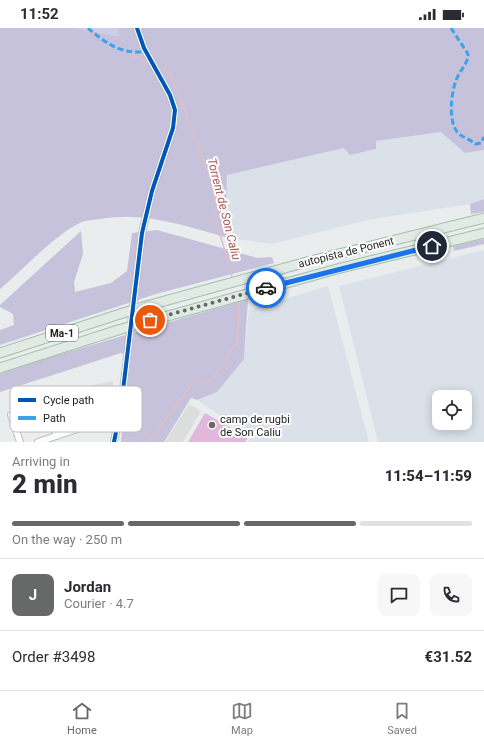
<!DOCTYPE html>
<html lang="en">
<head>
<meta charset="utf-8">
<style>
  :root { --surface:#fff; --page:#f7f7f7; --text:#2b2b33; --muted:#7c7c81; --line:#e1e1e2; --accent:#676868 }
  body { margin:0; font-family:Roboto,sans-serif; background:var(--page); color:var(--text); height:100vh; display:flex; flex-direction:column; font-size:15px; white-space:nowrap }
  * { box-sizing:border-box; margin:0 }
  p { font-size:13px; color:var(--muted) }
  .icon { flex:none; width:22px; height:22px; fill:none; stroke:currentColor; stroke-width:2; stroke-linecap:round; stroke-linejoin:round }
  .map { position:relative; height:414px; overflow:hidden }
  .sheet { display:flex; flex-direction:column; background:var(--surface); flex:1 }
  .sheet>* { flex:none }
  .tools { position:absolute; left:432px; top:362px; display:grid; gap:8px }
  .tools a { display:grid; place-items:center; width:40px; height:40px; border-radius:8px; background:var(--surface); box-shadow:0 2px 10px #0003; font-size:20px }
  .pin { position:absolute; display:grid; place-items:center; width:34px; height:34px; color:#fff; margin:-17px; border:2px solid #fff; border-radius:50%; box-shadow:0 1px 4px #0007 }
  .courier { position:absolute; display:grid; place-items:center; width:40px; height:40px; margin:-20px; border:3px solid #1a73e8; border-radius:50%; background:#fff; color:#222; box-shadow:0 1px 5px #0007 }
  .headline em { font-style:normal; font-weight:800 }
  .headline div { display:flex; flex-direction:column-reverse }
  .headline { display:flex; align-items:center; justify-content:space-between; height:68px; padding:0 12px }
  h1 { font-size:26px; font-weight:800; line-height:30px }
  .bar { display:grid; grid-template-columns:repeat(4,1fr); gap:6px 4px; align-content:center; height:48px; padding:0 12px }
  .bar i { height:5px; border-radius:3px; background:var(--line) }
  .bar .selected { background:var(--accent) }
  .bar p { grid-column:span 4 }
  .line { display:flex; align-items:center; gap:10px; padding:0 12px; border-top:1px solid var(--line) }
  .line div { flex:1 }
  .round { display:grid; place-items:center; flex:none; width:42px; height:42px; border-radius:8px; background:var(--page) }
  .status { display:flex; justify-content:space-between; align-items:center; height:28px; padding:0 20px; background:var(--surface); direction:ltr }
  .status svg { height:11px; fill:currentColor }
  .tab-bar { display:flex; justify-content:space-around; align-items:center; height:56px; border-top:1px solid var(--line); background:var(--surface); font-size:11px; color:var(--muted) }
  .tab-bar a { display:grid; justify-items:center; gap:2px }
  .tab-bar .selected { color:var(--accent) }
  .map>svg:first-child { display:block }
  .farmland { fill:#dae1e9; fill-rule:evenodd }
  .grass { fill:#cccdea }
  .forest { fill:#c7c2db }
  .pitch { fill:#e1b8dc }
  .parking { fill:#dcdede }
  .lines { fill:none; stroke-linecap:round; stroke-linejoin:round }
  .stream { stroke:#dfbfc8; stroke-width:1.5 }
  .minor-casing { stroke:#bcbebe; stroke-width:8 }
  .highway-casing { stroke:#a1c1a9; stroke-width:11 }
  .minor { stroke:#fcfcfc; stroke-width:6 }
  .highway { stroke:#e1eae4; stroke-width:9 }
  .highway-bridge-casing { stroke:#a1c1a9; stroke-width:11; stroke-linecap:butt }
  .highway-bridge { stroke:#e1eae4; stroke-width:9 }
  .quiet { stroke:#3da2ea; stroke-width:3; stroke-dasharray:6 3; stroke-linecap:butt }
  .cycleway-casing { stroke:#fff; stroke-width:6 }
  .cycleway { stroke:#0057b8; stroke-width:4 }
  .done { stroke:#676868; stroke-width:4; stroke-dasharray:0 7.2 }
  .route { stroke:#1a73e8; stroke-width:5 }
  .poi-dot { fill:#676868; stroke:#fff; stroke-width:1.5 }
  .labels { text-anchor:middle; stroke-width:4; stroke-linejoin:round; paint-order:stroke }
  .shield { fill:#fff; stroke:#636363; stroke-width:1 }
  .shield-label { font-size:10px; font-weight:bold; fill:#202020 }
  .street-label { font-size:11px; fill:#202020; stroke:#fff }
  .poi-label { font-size:11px; fill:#202020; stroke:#fff; text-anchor:start }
  .water-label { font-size:12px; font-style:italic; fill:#aa5553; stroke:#fff }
  .key { fill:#fff; stroke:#bcbcbc; stroke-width:1 }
  .key-label { font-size:11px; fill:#202020 }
</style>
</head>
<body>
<div class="status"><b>11:52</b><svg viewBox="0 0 49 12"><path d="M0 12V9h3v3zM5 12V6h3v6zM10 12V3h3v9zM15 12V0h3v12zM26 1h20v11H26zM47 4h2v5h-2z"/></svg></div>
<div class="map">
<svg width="484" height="414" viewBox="0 0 484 414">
  <rect width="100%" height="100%" fill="#eaedee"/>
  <g class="farmland">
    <path d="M441,104l24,21 19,-3v49l-14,5 -97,15 -101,25 -44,-6 4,-10 -6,-15 1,-38 117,-27 6,7 26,-6v-8z"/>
    <path d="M484,222v192h-106l-39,-156zM439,369h26v26h-26z"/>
    <path d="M328,258l41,156h-121l4,-6 -55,-36 20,-8 27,-33 5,-49z"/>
  </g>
  <path class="grass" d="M76,0h42l2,8z"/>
  <g class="forest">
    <path d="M0,0h76l43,8 -1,-8h366v122l-19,3 -24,-21 -65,9v8l-26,6 -6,-7 -117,27 -1,38 6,15 -4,10c-43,-12 -83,-27 -128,-19 -5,1 -13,1 -18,3 -26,11 -59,48 -82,67z"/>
    <path d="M484,171v13l-13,2 -1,-10z"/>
    <path d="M157,202l101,28 14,-1 2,6 -118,31 -156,51v-15l14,-5 -1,-11 -13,-7v-2l81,-74 2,23 -9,28 1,10 36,-9 16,-12 5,-38z"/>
    <path d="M484,211v5l-30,7 -1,-5z"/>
    <path d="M248,271l-4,60 -27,33 -20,8 -6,-2 -27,44h-43l10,-87 -10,-2 -121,39v-18l44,-15z"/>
  </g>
  <path class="pitch" d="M205,385l43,25 -3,4h-57z"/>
  <g class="parking">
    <path d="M113,353l-1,12h-11l-8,3 -9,8 -7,-11 11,-7z"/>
    <path d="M189,376l12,7 -18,31h-18z"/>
  </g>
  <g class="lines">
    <g class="stream">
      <path d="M133,28l16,7"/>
      <path d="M156,38l14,7 38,98 7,27 2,26 15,52"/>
      <path d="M149,414l43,-58 20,-4 26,-40 1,-36"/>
    </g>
    <defs>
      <g id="minor">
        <path d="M47,377l10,31"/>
        <path d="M11,387l9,27"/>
        <path d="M38,414l81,-27"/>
        <path d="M114,414l7,-35 21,-174 10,-42 21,-63 2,-18 -5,-15 -26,-47 -7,-20"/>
      </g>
      <g id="highway">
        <path d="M139,280l175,-48 170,-42"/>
        <path d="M139,296l198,-55 147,-36"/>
        <path d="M0,325l123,-40"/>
        <path d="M0,340l118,-38"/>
      </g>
    </defs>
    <use href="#minor" class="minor-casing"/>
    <use href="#highway" class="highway-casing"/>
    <use href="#minor" class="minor"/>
    <use href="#highway" class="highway"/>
    <defs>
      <g id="highway-bridge">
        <path d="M123,285l16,-5"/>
        <path d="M118,302l21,-6"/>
      </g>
    </defs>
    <use href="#highway-bridge" class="highway-bridge-casing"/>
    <use href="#highway-bridge" class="highway-bridge"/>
    <g class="quiet">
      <path d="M88,0c16,14 35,28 58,23"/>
      <path d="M451,0l17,26c0,9 -6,14 -10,22 -7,13 -11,47 1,58 5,4 11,5 16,10l6,-1 3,-6"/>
    </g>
    <defs>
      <path id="cycleway" d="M114,414l7,-35 21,-174 10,-42 21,-63 2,-18 -5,-15 -26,-47 -7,-20"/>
    </defs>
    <use href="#cycleway" class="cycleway-casing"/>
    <use href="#cycleway" class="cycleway"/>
  </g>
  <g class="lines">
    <path class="done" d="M150,292l116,-32"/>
    <path class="route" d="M266,260l166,-42"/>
  </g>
  <circle class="poi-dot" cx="212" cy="397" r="4"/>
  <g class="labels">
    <rect class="shield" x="46" y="297" width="32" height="16" rx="3"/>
    <g class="shield-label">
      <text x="62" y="309">Ma-1</text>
    </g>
    <g class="street-label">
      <text transform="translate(346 224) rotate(-14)" y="4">autopista de Ponent</text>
    </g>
    <g class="poi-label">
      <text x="220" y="395">camp de rugbi<tspan x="220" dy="13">de Son Caliu</tspan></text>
    </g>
    <g class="water-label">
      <text transform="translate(224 181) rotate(76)" y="4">Torrent de Son Caliu</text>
    </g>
  </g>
  <rect x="10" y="358" width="132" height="46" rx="6" class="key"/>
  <rect x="18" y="370" width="18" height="4" fill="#0057b8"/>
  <rect x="18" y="388" width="18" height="4" fill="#3da2ea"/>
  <g class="key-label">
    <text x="43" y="376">Cycle path</text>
    <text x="43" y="394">Path</text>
  </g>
</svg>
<div class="tools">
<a><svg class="icon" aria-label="locate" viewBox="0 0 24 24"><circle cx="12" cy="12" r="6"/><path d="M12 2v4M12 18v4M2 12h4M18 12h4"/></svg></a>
</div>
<div class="pin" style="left:150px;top:292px;background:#ea580c"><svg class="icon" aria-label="bag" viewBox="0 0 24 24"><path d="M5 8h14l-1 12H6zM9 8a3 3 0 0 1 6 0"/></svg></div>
<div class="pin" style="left:432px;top:218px;background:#1f2937"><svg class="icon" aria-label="home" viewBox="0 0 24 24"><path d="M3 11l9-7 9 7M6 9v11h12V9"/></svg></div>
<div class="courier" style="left:266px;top:260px"><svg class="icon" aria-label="car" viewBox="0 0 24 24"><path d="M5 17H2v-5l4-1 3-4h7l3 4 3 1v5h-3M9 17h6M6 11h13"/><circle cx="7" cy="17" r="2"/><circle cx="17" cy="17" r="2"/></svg></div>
</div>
<section class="sheet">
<div class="headline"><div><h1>2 min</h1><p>Arriving in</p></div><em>11:54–11:59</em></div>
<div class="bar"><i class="selected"></i><i class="selected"></i><i class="selected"></i><i></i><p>On the way · 250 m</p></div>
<div class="line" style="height:72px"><b class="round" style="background:var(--accent);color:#fff">J</b><div><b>Jordan</b><p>Courier · 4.7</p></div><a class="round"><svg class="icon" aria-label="chat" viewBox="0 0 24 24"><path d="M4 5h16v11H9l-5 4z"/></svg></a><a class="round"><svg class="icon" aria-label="phone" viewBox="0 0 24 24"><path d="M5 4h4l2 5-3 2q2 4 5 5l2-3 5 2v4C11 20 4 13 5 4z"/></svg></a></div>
<div class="line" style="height:52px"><div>Order #3498</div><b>€31.52</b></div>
</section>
<nav class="tab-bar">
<a class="selected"><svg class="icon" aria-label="home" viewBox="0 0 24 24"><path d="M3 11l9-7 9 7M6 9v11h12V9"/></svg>Home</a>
<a><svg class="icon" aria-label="map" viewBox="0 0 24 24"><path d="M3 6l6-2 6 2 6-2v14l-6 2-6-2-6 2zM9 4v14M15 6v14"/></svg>Map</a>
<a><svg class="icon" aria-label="saved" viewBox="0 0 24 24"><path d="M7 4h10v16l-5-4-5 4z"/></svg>Saved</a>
</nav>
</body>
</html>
